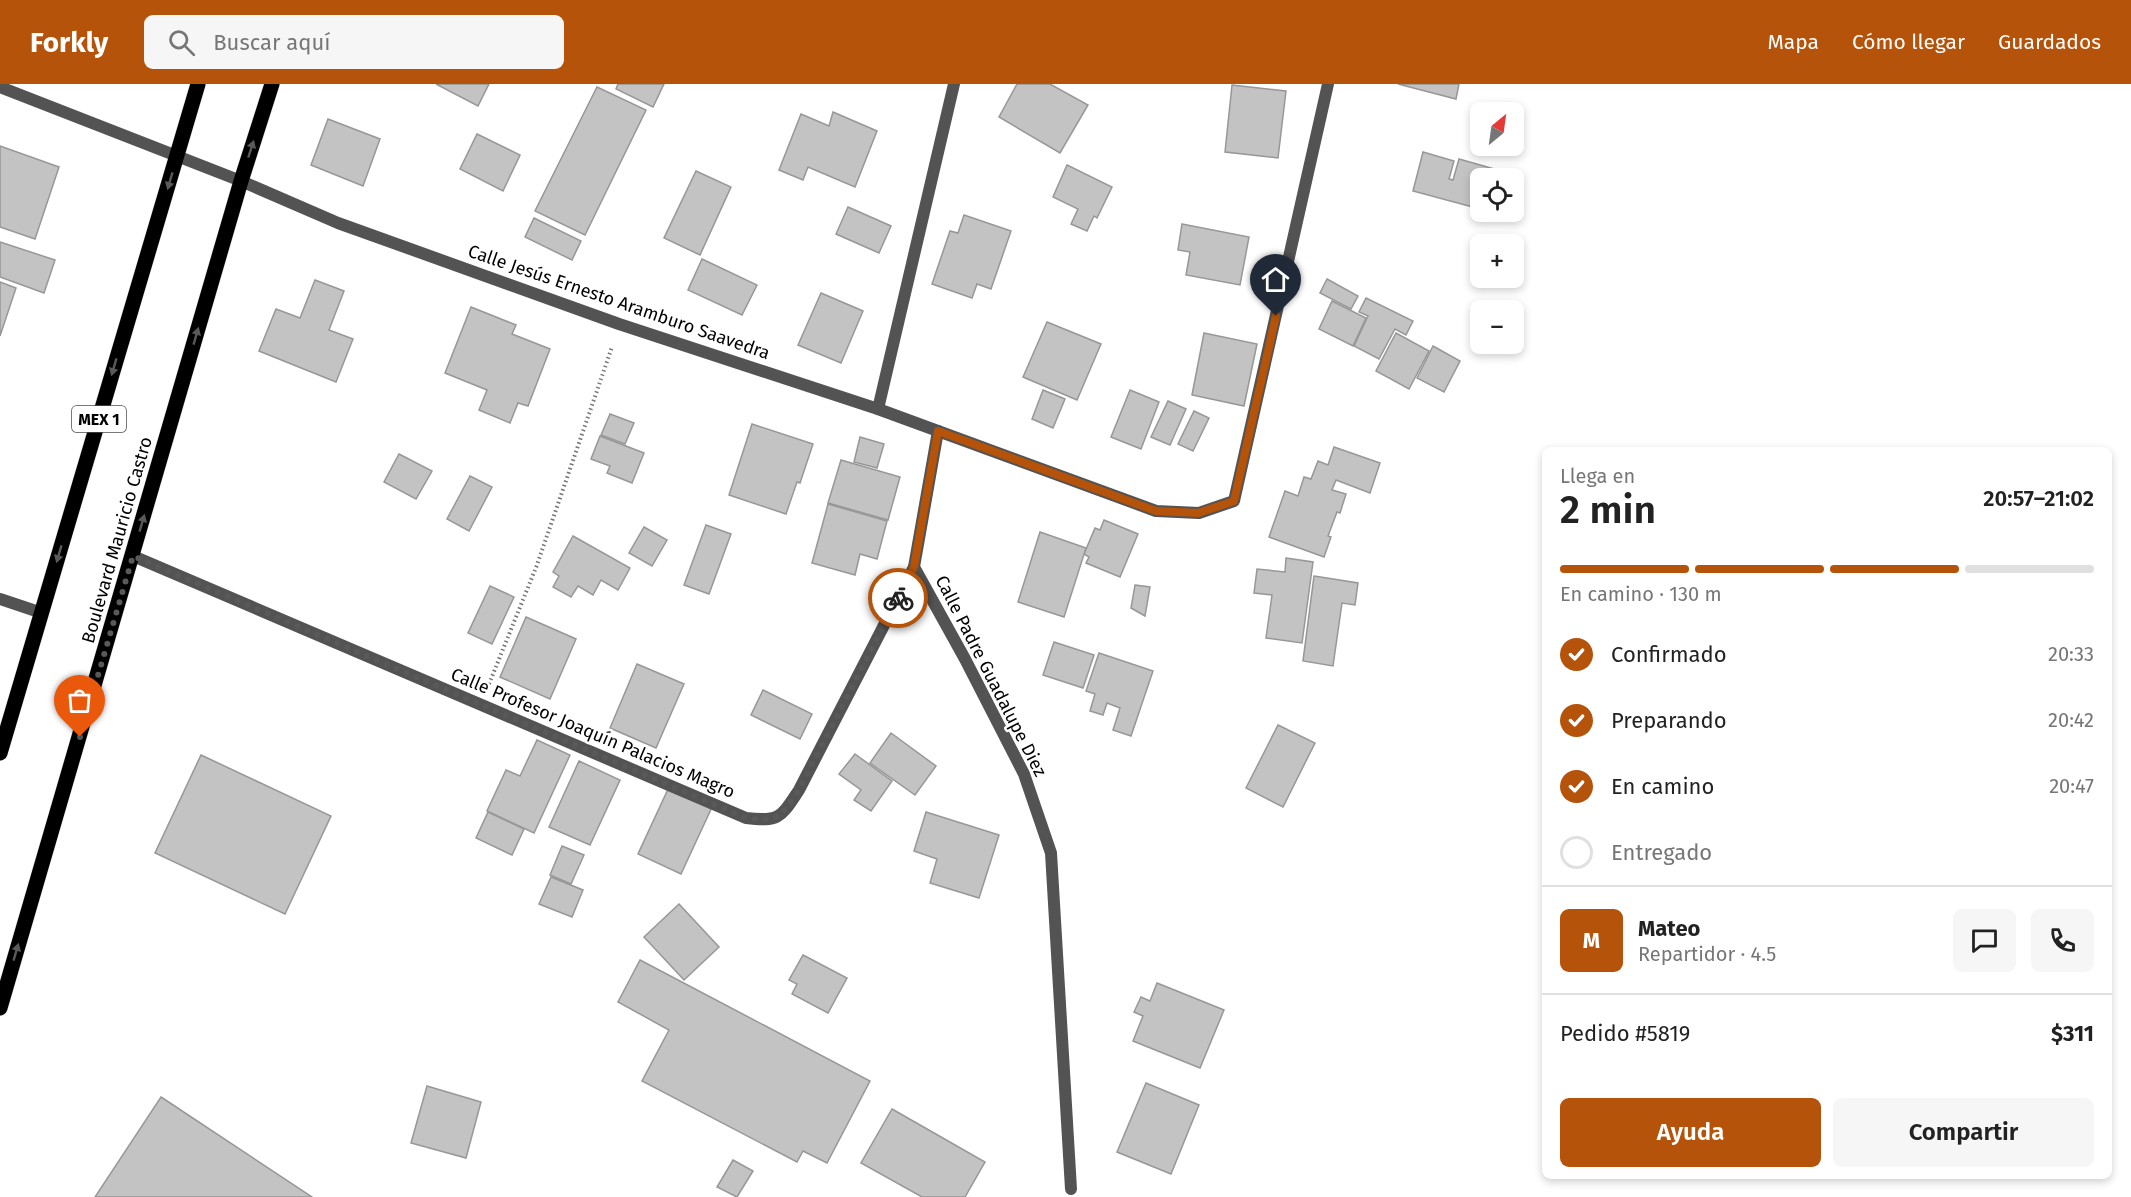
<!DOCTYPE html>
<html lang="es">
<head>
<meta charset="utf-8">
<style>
  :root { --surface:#fff; --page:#f6f6f6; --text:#222; --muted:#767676; --line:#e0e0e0; --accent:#b45309 }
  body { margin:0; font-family:"Fira Sans",sans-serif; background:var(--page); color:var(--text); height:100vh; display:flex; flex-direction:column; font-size:22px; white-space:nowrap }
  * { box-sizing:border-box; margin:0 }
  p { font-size:20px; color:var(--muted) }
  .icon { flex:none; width:33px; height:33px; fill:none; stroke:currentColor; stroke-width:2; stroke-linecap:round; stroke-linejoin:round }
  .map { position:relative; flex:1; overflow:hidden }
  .side { position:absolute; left:1542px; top:363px; width:570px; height:732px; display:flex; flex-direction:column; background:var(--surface); border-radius:9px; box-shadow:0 3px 9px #0003 }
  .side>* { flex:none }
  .needle { width:39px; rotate:29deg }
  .buttons { position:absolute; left:1470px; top:18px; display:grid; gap:12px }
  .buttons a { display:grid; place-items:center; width:54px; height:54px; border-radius:9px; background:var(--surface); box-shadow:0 3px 9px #0003; font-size:30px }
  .pin { position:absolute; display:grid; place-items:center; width:51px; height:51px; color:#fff; margin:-62px -26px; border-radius:50% 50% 50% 0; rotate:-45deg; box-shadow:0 0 6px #0007 }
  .pin .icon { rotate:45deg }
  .courier { position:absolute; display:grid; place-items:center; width:60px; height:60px; margin:-30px; border:4px solid #b45309; border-radius:50%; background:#fff; color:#222; box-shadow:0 2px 8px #0007 }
  .head em { font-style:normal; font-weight:600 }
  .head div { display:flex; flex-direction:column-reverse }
  .head { display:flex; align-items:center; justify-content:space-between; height:102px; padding:0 18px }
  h1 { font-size:39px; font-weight:600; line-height:45px }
  .bar { display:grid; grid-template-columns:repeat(4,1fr); gap:9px 6px; align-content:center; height:72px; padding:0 18px }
  .bar i { height:8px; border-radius:4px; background:var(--line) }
  .bar .on { background:var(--accent) }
  .bar p { grid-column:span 4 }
  .line { display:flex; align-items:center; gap:15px; padding:0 18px; border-top:2px solid var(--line) }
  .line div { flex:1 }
  .round { display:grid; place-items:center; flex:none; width:63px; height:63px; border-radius:9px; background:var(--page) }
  ol { padding:0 18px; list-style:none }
  li { display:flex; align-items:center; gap:18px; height:66px }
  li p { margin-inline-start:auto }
  li .icon { padding:6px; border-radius:50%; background:var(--accent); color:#fff; stroke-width:4 }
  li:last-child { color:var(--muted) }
  li i { width:33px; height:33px; border:3px solid var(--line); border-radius:50% }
  .cta { display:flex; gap:12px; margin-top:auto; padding:12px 18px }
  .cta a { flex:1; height:69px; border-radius:9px; background:var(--accent); color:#fff; font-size:24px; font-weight:600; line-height:69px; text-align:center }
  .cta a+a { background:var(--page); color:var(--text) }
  header { display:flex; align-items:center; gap:36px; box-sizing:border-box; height:84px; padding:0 30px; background:var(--accent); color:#fff }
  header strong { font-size:28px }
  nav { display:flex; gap:33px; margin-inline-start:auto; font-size:21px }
  .search { width:420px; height:54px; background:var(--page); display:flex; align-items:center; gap:15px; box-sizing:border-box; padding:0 21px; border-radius:9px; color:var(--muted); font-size:22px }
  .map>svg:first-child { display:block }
  .building { fill:#c3c3c3; stroke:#979797; stroke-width:1.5 }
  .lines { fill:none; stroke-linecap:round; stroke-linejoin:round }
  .primary-casing { stroke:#dbdbdb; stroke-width:16 }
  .path { stroke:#757575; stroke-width:4; stroke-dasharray:1.5 3; stroke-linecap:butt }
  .minor { stroke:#535353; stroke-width:12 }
  .tertiary { stroke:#535353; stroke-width:12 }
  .primary { stroke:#000; stroke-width:15 }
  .oneway { fill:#595959 }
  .done { stroke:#595959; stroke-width:6; stroke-dasharray:0 10.8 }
  .route { stroke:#b45309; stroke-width:8 }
  .labels { text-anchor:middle; stroke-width:5; stroke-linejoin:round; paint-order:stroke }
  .shield { fill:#fff; stroke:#4c4c4c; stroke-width:1.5 }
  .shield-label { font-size:16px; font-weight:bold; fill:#000 }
  .street-label { font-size:18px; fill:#000; stroke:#fff }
</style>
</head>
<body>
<header>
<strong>Forkly</strong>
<div class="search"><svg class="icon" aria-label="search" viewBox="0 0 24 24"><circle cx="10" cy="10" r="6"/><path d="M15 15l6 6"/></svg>Buscar aquí</div>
<nav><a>Mapa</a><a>Cómo llegar</a><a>Guardados</a></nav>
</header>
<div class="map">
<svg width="2131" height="1113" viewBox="0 0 2131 1113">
  <rect width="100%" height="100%" fill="#fff"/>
  <g class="building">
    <path d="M436,0h53l-11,22z"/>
    <path d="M618,0h46l-11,23 -37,-18z"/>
    <path d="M1017,0h33l38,21 -28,48 -61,-36z"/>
    <path d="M1398,0h61l-3,15z"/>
    <path d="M1232,1l54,6 -8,67 -53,-6z"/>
    <path d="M597,3l49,23 -61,125 -50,-24z"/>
    <path d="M833,28l44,19 -22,56 -47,-20 -5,13 -24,-10 22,-56 28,12z"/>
    <path d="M328,35l52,20 -17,47 -52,-21z"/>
    <path d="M477,50l43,21 -17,36 -43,-22z"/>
    <path d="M0,62l59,21 -24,72 -35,-12z"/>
    <path d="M1423,68l31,9 -5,18 4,1 6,-21 39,11 -3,8h-15v31l-67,-18z"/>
    <path d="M1067,81l45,22 -15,31 -3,-2 -7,15 -16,-7 7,-15 -25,-12z"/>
    <path d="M696,87l35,16 -31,68 -36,-17z"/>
    <path d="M848,123l43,19 -12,27 -43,-19z"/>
    <path d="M964,131l47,16 -20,58 -14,-5 -5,14 -40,-14 18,-53 8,2z"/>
    <path d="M534,134l47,23 -9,19 -47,-23z"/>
    <path d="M1182,140l67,13 -9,48 -54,-10 4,-23 -12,-2z"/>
    <path d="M0,158l55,18 -11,33 -44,-16z"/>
    <path d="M702,175l55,26 -15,30 -54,-25z"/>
    <path d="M1327,195l31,17 -7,13 -31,-16z"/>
    <path d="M315,196l29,11 -15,39 24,9 -17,43 -77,-31 17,-42 24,9z"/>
    <path d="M0,198l16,6 -16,48z"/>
    <path d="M821,209l42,18 -22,52 -43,-18z"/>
    <path d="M1366,214l47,23 -7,14 -11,-6 -16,30 -25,-13 14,-30 -9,-4z"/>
    <path d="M1332,217l34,17 -13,28 -34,-17z"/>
    <path d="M471,223l45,18 -4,9 38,15 -22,57 -10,-3 -8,20 -31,-13 8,-20 -42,-17z"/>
    <path d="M1047,238l54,22 -24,56 -54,-23z"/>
    <path d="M1204,249l53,11 -13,62 -52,-11z"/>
    <path d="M1396,249l33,18 -20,38 -33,-18z"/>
    <path d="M1433,262l27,15 -16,31 -27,-14z"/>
    <path d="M1043,306l22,9 -12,29 -21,-9z"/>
    <path d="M1130,306l29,12 -18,47 -30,-12z"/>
    <path d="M1168,317l18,8 -16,36 -19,-8z"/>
    <path d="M1194,327l15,7 -16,33 -15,-7z"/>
    <path d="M610,330l24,9 -9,21 -24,-9z"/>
    <path d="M752,340l61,20 -13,39 -3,-1 -11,32 -57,-19z"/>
    <path d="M600,352l44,17 -12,30 -25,-10 3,-7 -19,-7z"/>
    <path d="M860,353l24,7 -7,24 -23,-6z"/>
    <path d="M1334,363l46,16 -10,30 -34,-13 -4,10 14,4 -6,19 -3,-1 -9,24 3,1 -7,20 -55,-20 16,-46 13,5 6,-19 7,2 7,-18 10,4z"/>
    <path d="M399,370l33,17 -16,28 -32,-17z"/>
    <path d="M841,376l59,17 -12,43 -60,-17z"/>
    <path d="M470,392l22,11 -23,44 -22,-12z"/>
    <path d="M828,420l59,17 -10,38 -17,-5 -5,21 -43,-12z"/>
    <path d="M1104,436l34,14 -18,43 -34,-14 3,-6 -5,-3 11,-26 5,2z"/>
    <path d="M706,441l25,9 -22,60 -25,-9z"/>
    <path d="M644,443l23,13 -15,26 -23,-13z"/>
    <path d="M1040,448l46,16 -22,69 -46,-15z"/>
    <path d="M573,452l57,32 -12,22 -17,-10 -8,15 -15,-9 -7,11 -18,-10 6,-11 -6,-4z"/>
    <path d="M1286,474l27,4 -11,81 -36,-5 6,-43 -18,-2 3,-24 28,3z"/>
    <path d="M1314,492l44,7 -3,22 -13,-2 -9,63 -30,-5z"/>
    <path d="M1135,501l15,2 -5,29 -14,-8z"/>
    <path d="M490,502l24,11 -22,47 -24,-11z"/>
    <path d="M526,533l50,22 -26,60 -50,-22z"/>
    <path d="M1054,558l40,13 -11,33 -40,-13z"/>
    <path d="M1099,569l54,18 -22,65 -18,-6 7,-22 -13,-5 -4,12 -13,-4 5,-17 -9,-3z"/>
    <path d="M637,580l47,20 -28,64 -46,-20z"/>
    <path d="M763,606l49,24 -12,25 -49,-24z"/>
    <path d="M1278,641l37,18 -32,64 -37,-19z"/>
    <path d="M891,649l45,33 -21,29 -45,-32z"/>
    <path d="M537,656l33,15 -36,78 -47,-22 19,-41 14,6z"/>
    <path d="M855,670l37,27 -21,30 -17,-11 7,-10 -22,-16z"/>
    <path d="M201,671l130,61 -46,98 -130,-61z"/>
    <path d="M579,677l41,19 -30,65 -41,-18z"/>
    <path d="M669,703l43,20 -31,67 -43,-20z"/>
    <path d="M488,728l36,17 -12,26 -36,-17z"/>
    <path d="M926,728l73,23 -20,63 -49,-15 7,-24 -23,-8z"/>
    <path d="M562,762l22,9 -13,29 -21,-9z"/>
    <path d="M551,793l32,13 -11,27 -33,-13z"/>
    <path d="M679,820l40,43 -35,33 -40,-43z"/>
    <path d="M803,871l44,23 -19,35 -36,-19 5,-10 -8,-4z"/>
    <path d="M640,876l230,121 -43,82 -24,-12 -6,11 -155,-81 27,-51 -51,-28z"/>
    <path d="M1157,899l67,27 -24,58 -67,-27 10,-25 -9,-4 7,-15 9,4z"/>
    <path d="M1146,999l53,22 -28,69 -54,-22z"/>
    <path d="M427,1002l54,16 -15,56 -55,-15z"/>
    <path d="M161,1013l151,100h-217z"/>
    <path d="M892,1025l93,53 -20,35h-43l-61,-34z"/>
    <path d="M733,1076l20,11 -16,26 -20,-10z"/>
  </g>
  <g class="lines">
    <defs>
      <g id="primary">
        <path d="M0,669l198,-669"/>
        <path d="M0,924l241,-827 31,-97"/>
      </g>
    </defs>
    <use href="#primary" class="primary-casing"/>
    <path class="path" d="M489,600l48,-119 75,-218"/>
    <g class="minor">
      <path d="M241,97l97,42 281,101 259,85 278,102 43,2 35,-12 94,-417"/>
      <path d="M878,325l76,-325"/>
      <path d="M938,347l-24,136 51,92 59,115 27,79 20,336"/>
      <path d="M133,472l613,262c34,4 35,-1 53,-28l115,-223"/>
      <path d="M0,515l42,14"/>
    </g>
    <path class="tertiary" d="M0,3l241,94"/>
    <use href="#primary" class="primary"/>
  </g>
  <defs><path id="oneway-solid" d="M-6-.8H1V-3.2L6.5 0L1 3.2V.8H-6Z" transform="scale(1.5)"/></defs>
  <g class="oneway">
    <use href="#oneway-solid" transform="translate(251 65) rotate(-72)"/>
    <use href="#oneway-solid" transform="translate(170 97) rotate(106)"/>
    <use href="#oneway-solid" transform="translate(196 252) rotate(-74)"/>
    <use href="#oneway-solid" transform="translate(114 283) rotate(106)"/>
    <use href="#oneway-solid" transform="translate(142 439) rotate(-74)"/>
    <use href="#oneway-solid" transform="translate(59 470) rotate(106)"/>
    <use href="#oneway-solid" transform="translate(16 868) rotate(-74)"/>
  </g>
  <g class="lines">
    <path class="done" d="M80,653l53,-181 613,262c34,4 34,-1 53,-28l99,-192"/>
    <path class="route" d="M898,514l16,-31 24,-136 218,80 42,2 36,-12 42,-185"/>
  </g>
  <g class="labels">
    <rect class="shield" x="72" y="322" width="54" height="26" rx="4.5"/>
    <g class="shield-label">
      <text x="99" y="341">MEX 1</text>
    </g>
    <g class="street-label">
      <text transform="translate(619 218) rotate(19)" y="6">Calle Jesús Ernesto Aramburo Saavedra</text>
      <text transform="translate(117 456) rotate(-74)" y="6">Boulevard Mauricio Castro</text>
      <text transform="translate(991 592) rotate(63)" y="6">Calle Padre Guadalupe Diez</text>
      <text transform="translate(593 649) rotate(23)" y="6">Calle Profesor Joaquín Palacios Magro</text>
    </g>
  </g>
</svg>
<div class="buttons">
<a><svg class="needle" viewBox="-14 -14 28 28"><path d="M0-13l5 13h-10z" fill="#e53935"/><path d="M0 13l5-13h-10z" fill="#767676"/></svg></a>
<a><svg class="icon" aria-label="locate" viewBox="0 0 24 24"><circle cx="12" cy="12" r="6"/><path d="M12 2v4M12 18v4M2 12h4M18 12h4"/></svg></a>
<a>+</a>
<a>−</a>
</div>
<div class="pin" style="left:80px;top:653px;background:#ea580c"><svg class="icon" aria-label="bag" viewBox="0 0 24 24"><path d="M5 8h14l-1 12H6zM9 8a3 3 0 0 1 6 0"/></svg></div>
<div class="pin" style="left:1276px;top:232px;background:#1f2937"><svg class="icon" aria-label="home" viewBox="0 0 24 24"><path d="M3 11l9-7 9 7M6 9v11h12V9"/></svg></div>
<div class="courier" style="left:898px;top:514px"><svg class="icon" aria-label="bike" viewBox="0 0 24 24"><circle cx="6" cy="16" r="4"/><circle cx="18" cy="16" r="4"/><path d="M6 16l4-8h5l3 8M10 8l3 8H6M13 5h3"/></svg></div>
<section class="side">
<div class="head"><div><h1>2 min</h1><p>Llega en</p></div><em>20:57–21:02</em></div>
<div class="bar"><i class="on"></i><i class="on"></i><i class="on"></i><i></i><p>En camino · 130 m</p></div>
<ol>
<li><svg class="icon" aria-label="check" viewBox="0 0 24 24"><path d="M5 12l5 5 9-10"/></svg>Confirmado<p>20:33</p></li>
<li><svg class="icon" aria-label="check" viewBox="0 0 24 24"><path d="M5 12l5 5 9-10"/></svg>Preparando<p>20:42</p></li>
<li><svg class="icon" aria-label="check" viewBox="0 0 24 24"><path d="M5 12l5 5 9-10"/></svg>En camino<p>20:47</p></li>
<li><i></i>Entregado</li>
</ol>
<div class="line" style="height:108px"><b class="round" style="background:var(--accent);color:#fff">M</b><div><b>Mateo</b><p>Repartidor · 4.5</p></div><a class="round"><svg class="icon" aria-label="chat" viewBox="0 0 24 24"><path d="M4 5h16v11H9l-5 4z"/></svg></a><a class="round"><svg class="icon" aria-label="phone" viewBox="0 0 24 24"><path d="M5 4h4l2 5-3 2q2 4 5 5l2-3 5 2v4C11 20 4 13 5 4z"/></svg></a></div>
<div class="line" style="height:78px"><div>Pedido #5819</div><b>$311</b></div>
<div class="cta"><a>Ayuda</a><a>Compartir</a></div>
</section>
</div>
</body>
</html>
